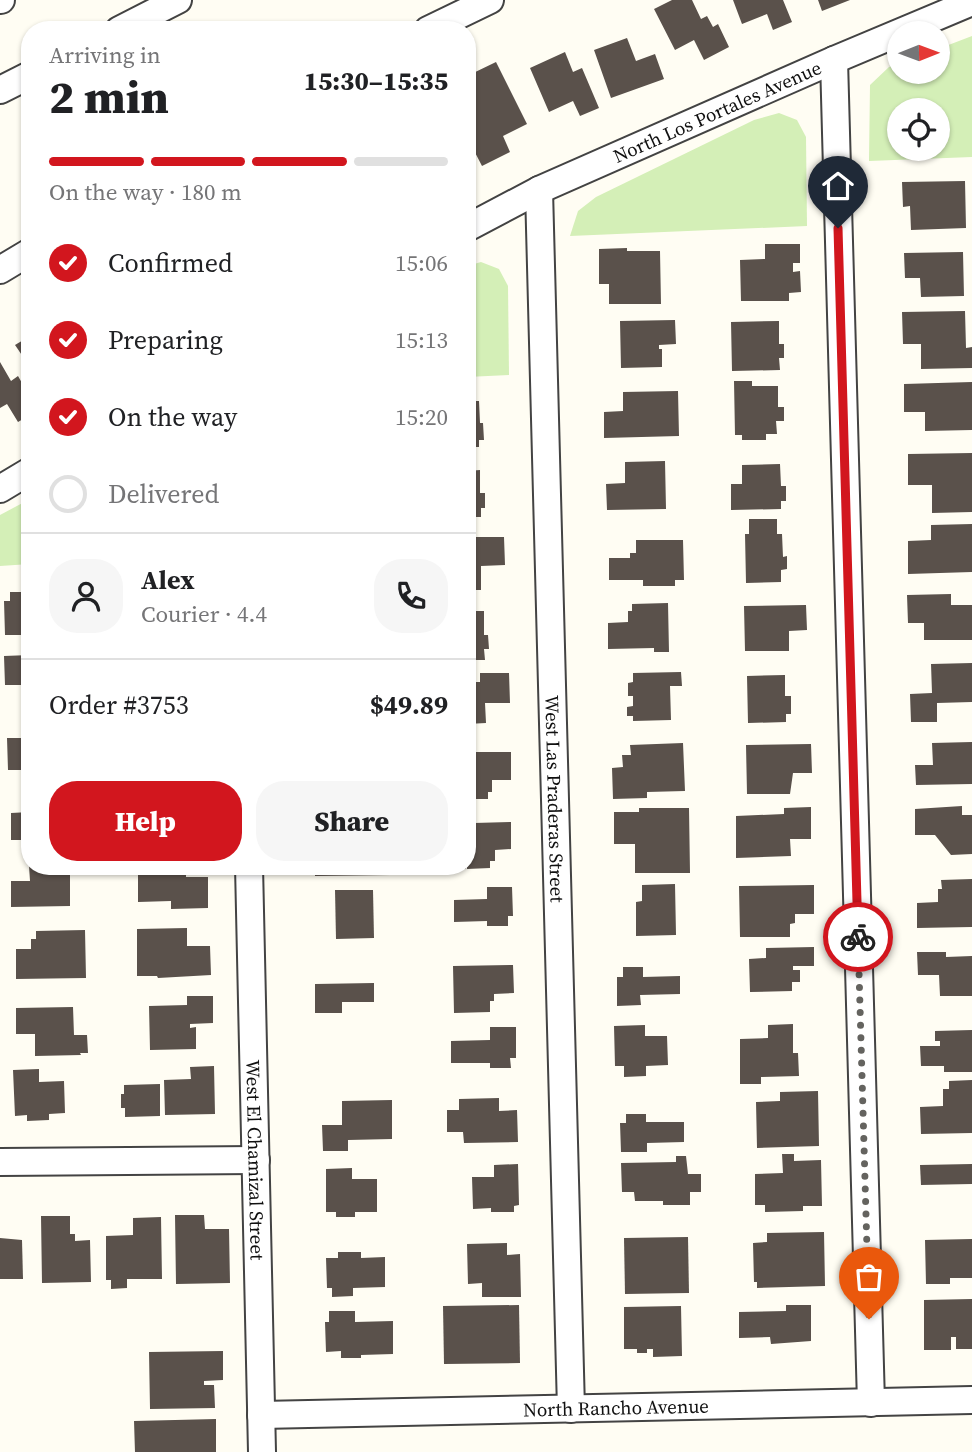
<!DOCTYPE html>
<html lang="en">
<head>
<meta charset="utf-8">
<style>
  :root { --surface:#fff; --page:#f6f6f6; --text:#202124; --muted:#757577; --line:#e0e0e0; --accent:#d2161e }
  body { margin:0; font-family:"Source Serif 4",serif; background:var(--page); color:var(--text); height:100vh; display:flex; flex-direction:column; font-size:26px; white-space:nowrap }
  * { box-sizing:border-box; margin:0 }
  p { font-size:23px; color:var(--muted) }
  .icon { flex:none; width:38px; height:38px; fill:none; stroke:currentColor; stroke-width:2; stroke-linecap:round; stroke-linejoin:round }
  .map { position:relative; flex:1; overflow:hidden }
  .sheet { position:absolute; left:21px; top:21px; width:455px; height:854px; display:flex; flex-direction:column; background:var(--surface); border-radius:28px; box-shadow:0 2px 5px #0004 }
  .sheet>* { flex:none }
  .needle { width:46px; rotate:89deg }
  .fabs { position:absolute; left:887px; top:21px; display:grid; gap:14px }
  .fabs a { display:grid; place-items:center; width:63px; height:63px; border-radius:50%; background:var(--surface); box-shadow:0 2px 5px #0004; font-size:35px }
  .pin { position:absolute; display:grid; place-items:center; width:60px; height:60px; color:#fff; margin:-72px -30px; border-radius:50% 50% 50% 0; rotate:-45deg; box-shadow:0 0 7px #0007 }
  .pin .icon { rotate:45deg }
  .courier { position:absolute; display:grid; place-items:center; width:70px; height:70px; margin:-35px; border:5px solid #d2161e; border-radius:50%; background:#fff; color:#222; box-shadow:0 2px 9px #0007 }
  .headline em { font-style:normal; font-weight:800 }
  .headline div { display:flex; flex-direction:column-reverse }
  .headline { display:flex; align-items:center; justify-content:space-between; height:119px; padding:0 28px }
  h1 { font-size:46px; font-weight:800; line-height:52px }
  .bar { display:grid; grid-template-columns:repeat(4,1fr); gap:10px 7px; align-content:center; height:84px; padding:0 28px }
  .bar i { height:9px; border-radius:5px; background:var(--line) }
  .bar .selected { background:var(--accent) }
  .bar p { grid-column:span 4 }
  .line { display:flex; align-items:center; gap:18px; padding:0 28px; border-top:2px solid var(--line) }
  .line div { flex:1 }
  .round { display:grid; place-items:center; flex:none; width:74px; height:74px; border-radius:28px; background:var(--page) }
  ol { padding:0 28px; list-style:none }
  li { display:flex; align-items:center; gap:21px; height:77px }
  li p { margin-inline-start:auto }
  li .icon { padding:7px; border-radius:50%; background:var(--accent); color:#fff; stroke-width:4 }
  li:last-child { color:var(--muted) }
  li i { width:38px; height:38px; border:4px solid var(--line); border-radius:50% }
  .cta { display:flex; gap:14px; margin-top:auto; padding:14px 28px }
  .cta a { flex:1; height:80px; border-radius:28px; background:var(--accent); color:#fff; font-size:28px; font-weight:800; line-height:80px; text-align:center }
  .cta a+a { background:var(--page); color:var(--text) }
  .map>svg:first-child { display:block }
  .green { fill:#d4efb7; fill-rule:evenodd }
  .building { fill:#5a514b }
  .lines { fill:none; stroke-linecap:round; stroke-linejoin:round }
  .street-casing { stroke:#434343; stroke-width:30 }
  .street { stroke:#fff; stroke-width:26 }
  .done { stroke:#64635f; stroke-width:7; stroke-dasharray:0 12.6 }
  .route { stroke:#d2161e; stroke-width:9 }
  .labels { text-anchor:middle; stroke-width:7; stroke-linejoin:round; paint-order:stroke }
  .street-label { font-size:19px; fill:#101010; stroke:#fff }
</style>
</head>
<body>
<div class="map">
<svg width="972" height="1452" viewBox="0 0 972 1452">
  <rect width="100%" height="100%" fill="#fffdf3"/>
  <g class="green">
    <path d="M972,36v121l-103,4 1,-76 19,-18 10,-4 1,9h38v-23zM938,110v39h-38v-39z"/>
    <path d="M779,113l18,7 9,17 1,89 -237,10 8,-25 18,-14 158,-77z"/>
    <path d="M481,262l18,7 9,17 1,89 -42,2v-111z"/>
    <path d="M30,499v65l-30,2v-51z"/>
  </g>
  <g class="building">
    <path d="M672,0h20l9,19 6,-3 6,11 5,-3 11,23 -25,13 -10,-20 -19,10 -21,-41z"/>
    <path d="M733,0h50l9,22 -19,8 -6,-16 -25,10z"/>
    <path d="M818,0h32l-28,11z"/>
    <path d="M627,38l9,23 19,-7 9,25 -53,19 -17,-48z"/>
    <path d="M565,52l8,20 9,-4 17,40 -19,8 -7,-15 -24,11 -19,-44z"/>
    <path d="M496,62l31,62 -24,12 7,16 -28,14 -15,-29v-61z"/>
    <path d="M965,181l1,47 -55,2 -1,-24 -7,1 -1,-25z"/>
    <path d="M765,244h35v19h-7v9l7,-1 1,21 -12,1v8h-48l-1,-41 25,-1z"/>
    <path d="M627,248v3h33l1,53h-52v-20h-10v-35z"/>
    <path d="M963,252l1,44 -43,1 -1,-19h-15l-1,-25z"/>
    <path d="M965,311l1,37 6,-1v21l-51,1v-25h-18l-1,-32z"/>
    <path d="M675,320l1,24 -17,1v4h3v18l-41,1 -1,-47z"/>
    <path d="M779,321v23h5v14h-5l1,12 -48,1 -1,-49z"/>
    <path d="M30,336v31l-15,-22z"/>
    <path d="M0,362l11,19 7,-5 12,21v18l-12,7 -11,-18 -7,4z"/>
    <path d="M734,381h18v5h26v21h6v14h-8l1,13h-11v6h-24v-5h-7z"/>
    <path d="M972,382v48l-47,1v-19h-21v-28z"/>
    <path d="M678,391l1,45 -75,2v-26l19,-1v-19z"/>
    <path d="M467,401h12l1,22h3l1,17h-5v7h-12z"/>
    <path d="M972,453v59l-40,1v-28h-24v-31z"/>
    <path d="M665,461l1,48 -59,1 -1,-26 19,-1v-21z"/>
    <path d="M780,464l1,22h5v15h-5v8l-50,1v-26h11v-19z"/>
    <path d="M480,470v23h5v15h-4v9h-14v-46z"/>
    <path d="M749,519h28v15h5l1,23 4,-1v13l-6,1v12l-35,1 -1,-49h4z"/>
    <path d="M972,524v48l-64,2v-33l23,-1v-15z"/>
    <path d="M476,537h28l1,28 -24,1v24h-14v-46h9z"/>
    <path d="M636,540h47l1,40h-9v6h-32v-6h-34v-22h21v-5h6z"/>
    <path d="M10,592h20v43h-25l-1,-34h6z"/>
    <path d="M951,594v11h21v35h-48v-17h-16l-1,-28z"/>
    <path d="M668,603l1,49h-15v-4l-46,1v-26l20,-1v-11h4v-7z"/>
    <path d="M806,605l1,25 -18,1v20h-44l-1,-45z"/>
    <path d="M467,611h17v24h4l1,14h-5l1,11h-18z"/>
    <path d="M30,655v48h-5v-18h-20l-1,-29z"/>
    <path d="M972,663v39l-35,1v19h-26l-1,-28 22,-1 -1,-29z"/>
    <path d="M681,672l1,14h-12l1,34 -38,1v-5h-6v-9l6,-1v-10h-5v-13l5,-1v-9z"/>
    <path d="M480,673h29l1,30h-25l1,20 -19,1v-42h13z"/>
    <path d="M785,675v21h6v18h-5v8l-38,1 -1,-47z"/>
    <path d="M25,721h5v49h-22l-1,-32h19z"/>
    <path d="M972,742v42l-56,1 -1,-20h18l-1,-22z"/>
    <path d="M683,743l2,48 -38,1v6l-34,1 -1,-31 11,-1 -1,-12h9l-1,-10z"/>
    <path d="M811,744l1,29h-19l-3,21h-43l-1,-49z"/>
    <path d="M467,752h44v28h-19v12h-4v7h-21z"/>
    <path d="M962,806v9h10v39l-21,1 -16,-20h-20v-26z"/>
    <path d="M811,807v32h-21l1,17 -55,2v-42l48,-2v-6z"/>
    <path d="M639,808h50l1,65h-55v-29h-21v-32h25z"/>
    <path d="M30,812v28h-19v-27z"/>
    <path d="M474,815v8l37,-1v27l-16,1v11h-5v7l-23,1v-53z"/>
    <path d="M29,866h41v40l-59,1v-26h19z"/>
    <path d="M138,866h48v11h22v31l-37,1v-8l-33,1z"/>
    <path d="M315,866h75v9l-75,1z"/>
    <rect x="432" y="866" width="34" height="3"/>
    <path d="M972,879v48l-55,1v-25l21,-1v-13h4l-1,-9z"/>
    <path d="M675,884l1,51 -40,1v-34l6,-1v-16z"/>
    <path d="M814,885v29h-19v9l-5,1v13h-50l-1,-51z"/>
    <path d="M487,887h25l1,29h-5v10h-21v-5l-33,1v-22l33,-1z"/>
    <path d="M335,890h38l1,48 -38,1z"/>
    <path d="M187,928v18h23l1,29 -53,3 -1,-2h-20v-47z"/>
    <path d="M85,930l1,48 -70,1v-30h15v-10h5v-8z"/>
    <path d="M814,947v19h-21v4h7v12h-8v9l-42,1 -1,-33 17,-1v-10z"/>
    <path d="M917,952h29v5l26,-1v40h-32l-1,-21h-21z"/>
    <path d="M513,965l1,28 -20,1v7h-4v11l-36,1 -1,-47z"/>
    <path d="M623,967h20v10l37,-1v18l-40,1 1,10 -24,1v-29h6z"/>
    <path d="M374,983v19h-32v11h-27v-29z"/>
    <path d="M187,996h26v27l-23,1v4l6,-1v22l-46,1 -1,-44 38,-1z"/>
    <path d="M73,1007l1,28h13l1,18h-8l1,2 -46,1v-22h-19v-26z"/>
    <path d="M793,1024v29h5l1,23 -38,1v7h-21v-45l28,-1v-13z"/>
    <path d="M645,1025v11h22l1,29 -22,1v10l-22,1v-11h-9l-1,-40z"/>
    <path d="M490,1027h26v31h-6l1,10h-21v-5h-39v-22l39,-1z"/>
    <path d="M972,1030v42h-28v-6h-23l-1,-20h20v-5h-5v-10z"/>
    <path d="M214,1066l1,48 -50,1 -1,-35 27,-1 -1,-12z"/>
    <path d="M39,1069v13l25,-1 1,32 -16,1v6l-22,1v-6l-12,1 -2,-46z"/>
    <path d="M972,1080v53l-51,1 -1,-27 23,-1v-17h6v-8z"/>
    <path d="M160,1084v32l-35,1v-9h-4v-14h3v-9z"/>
    <path d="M818,1091l1,55 -62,2 -1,-46 24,-1v-9z"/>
    <path d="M499,1098v13l18,-1 1,32 -54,1 -1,-11h-16v-22h12v-11z"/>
    <path d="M392,1100v39l-44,1v11h-25l-1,-26h20v-24z"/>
    <path d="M626,1114h20v8h38v20l-37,1v9h-26l-1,-29h6z"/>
    <path d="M782,1154h12v7l27,-1 1,46h-19v5l-38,1v-7h-10v-31l28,-1z"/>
    <path d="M676,1156h10l2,18h13v18h-11v13h-27v-4h-28l-1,-9h-12l-1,-29 55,-1z"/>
    <path d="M518,1164l1,41 -5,1v6h-23v-4l-18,1 -1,-32h22v-12z"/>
    <path d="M972,1164v20l-51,1 -1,-20z"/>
    <path d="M352,1168v11h25v33h-22v5h-19v-5h-10v-43z"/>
    <path d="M175,1215h29l1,14h24l1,54 -54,1z"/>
    <path d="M41,1216h29v18h5v7l15,-1 1,42 -49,1z"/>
    <path d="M161,1217l1,62h-35v9l-16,1v-9h-5v-44l27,-1v-17z"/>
    <path d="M824,1232l1,54 -68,2v-6h-3l-1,-39 14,-1v-9z"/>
    <path d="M688,1237l1,56 -64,1 -1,-56z"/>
    <path d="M0,1238l22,2 1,39h-23z"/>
    <path d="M972,1239v39h-22v6h-24l-1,-44z"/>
    <path d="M507,1243v12l13,-1 1,43h-39v-14l-14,1 -1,-40z"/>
    <path d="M338,1252h23v6l24,-1v30l-32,1v8l-21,1v-9h-5l-1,-30h12z"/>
    <path d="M972,1299v50h-16v-12h-5v13h-27v-50z"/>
    <path d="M519,1305l1,58 -76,1 -1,-58z"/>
    <path d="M786,1305h25v36l-40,3 -1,-7 -31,1v-26l47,-1z"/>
    <path d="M681,1306l1,50 -29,1v-8h-6v4h-10v-4h-13v-42z"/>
    <path d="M329,1311h26v11l38,-1v33l-32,1v3h-20v-7l-15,1 -1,-30h4z"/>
    <path d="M223,1351v29l-19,1v4h10l1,23 -65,1 -1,-57z"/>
    <path d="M216,1419v33h-81l-1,-31z"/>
  </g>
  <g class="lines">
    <defs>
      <g id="street">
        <path d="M0,0h1"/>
        <path d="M119,30l59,-30"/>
        <path d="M428,30l62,-30"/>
        <path d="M834,60l37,1343"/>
        <path d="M0,90l30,-15"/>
        <path id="s1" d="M539,190l32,1219"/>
        <path id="s2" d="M467,228l72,-38 295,-130 138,-58"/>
        <path d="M0,270l30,-18"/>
        <path d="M0,489l30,-18"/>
        <path id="s3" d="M249,866l13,586"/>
        <path d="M0,1162l256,-2"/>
        <path id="s4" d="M261,1415l711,-15"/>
      </g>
    </defs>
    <use href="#street" class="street-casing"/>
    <use href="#street" class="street"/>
  </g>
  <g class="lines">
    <path class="done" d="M858,937l11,382"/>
    <path class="route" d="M838,228l20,709"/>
  </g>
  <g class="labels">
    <g class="street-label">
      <text dy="7" stroke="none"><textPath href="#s2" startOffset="276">North Los Portales Avenue</textPath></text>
      <text dy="7" stroke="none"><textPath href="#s1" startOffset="609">West Las Praderas Street</textPath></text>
      <text dy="7" stroke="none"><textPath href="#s3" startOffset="294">West El Chamizal Street</textPath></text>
      <text dy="7" stroke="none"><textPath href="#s4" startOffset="355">North Rancho Avenue</textPath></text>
    </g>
  </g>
</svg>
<div class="fabs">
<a><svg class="needle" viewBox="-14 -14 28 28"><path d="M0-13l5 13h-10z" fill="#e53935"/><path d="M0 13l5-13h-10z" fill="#757577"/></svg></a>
<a><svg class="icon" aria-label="locate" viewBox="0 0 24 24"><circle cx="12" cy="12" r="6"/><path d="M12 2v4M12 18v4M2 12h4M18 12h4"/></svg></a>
</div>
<div class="pin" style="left:869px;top:1319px;background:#ea580c"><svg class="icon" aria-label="bag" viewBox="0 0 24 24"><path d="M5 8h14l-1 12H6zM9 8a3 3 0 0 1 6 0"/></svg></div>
<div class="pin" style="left:838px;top:228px;background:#1f2937"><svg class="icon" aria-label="home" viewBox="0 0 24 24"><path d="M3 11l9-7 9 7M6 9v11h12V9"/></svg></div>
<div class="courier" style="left:858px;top:937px"><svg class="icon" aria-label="bike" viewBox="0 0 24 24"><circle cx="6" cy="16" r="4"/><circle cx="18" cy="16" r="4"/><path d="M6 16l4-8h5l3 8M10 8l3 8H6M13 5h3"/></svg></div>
<section class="sheet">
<div class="headline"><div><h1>2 min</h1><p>Arriving in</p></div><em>15:30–15:35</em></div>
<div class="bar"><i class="selected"></i><i class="selected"></i><i class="selected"></i><i></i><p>On the way · 180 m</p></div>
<ol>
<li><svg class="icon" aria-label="check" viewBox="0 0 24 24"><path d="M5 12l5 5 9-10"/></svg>Confirmed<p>15:06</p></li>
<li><svg class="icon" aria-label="check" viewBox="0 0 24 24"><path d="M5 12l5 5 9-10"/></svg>Preparing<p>15:13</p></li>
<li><svg class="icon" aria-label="check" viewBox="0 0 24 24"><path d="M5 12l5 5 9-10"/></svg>On the way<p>15:20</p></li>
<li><i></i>Delivered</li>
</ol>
<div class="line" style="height:126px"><a class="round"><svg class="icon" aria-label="person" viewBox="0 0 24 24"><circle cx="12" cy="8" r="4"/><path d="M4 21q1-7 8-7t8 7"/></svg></a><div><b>Alex</b><p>Courier · 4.4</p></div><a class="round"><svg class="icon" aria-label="phone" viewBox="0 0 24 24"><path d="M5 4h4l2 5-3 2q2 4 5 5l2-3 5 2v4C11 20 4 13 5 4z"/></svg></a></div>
<div class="line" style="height:91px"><div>Order #3753</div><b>$49.89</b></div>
<div class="cta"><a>Help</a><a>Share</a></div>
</section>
</div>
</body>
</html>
